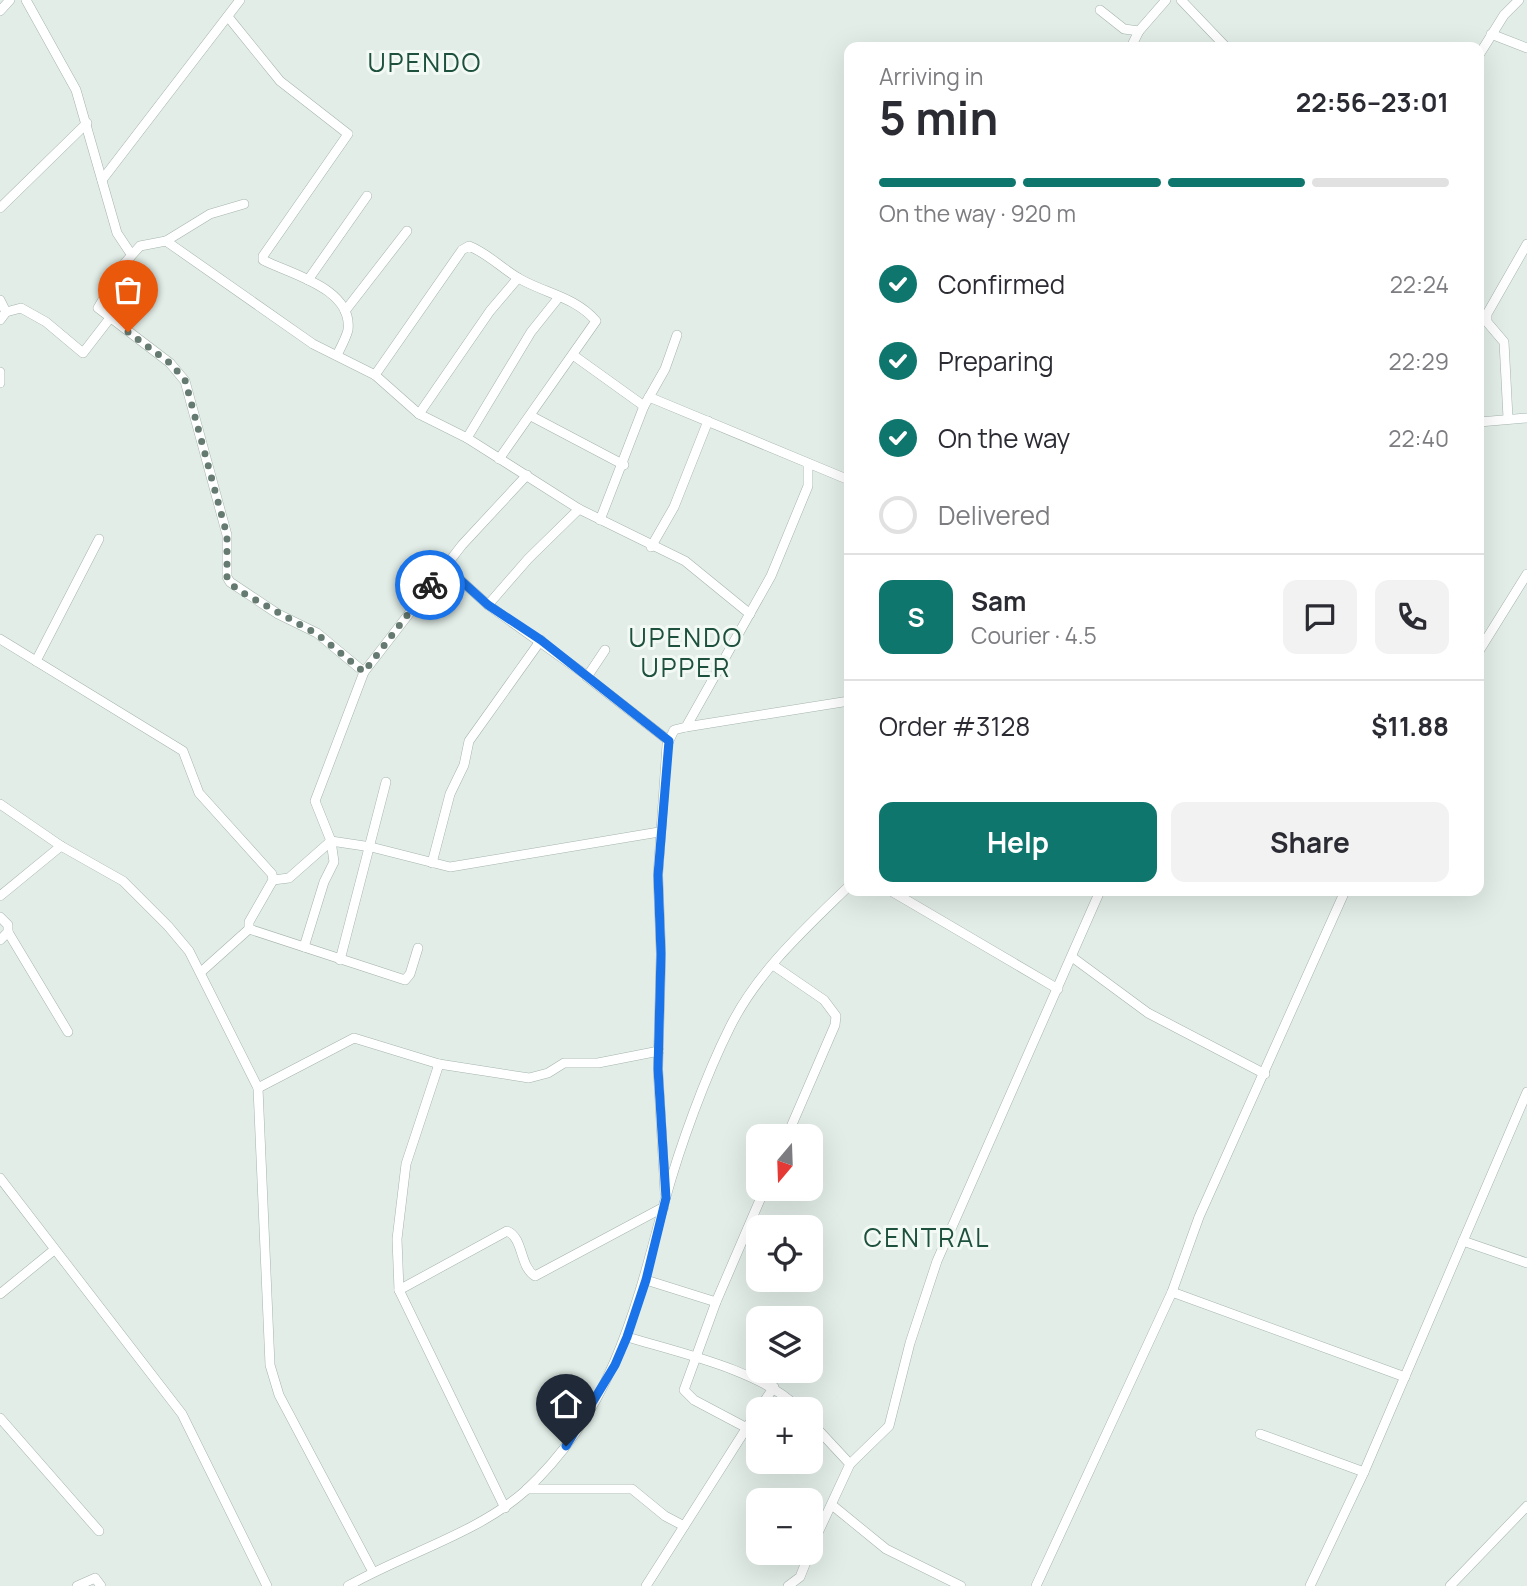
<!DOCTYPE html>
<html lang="en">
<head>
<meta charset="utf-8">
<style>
  :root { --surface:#fff; --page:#f2f2f3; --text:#2b2b33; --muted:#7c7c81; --line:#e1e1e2; --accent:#0f766e }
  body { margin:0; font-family:Manrope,sans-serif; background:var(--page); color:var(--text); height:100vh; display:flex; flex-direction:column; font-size:26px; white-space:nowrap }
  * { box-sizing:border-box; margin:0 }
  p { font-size:23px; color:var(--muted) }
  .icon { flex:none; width:38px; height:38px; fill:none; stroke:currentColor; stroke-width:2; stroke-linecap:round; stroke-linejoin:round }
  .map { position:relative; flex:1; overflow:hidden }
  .sheet { position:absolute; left:844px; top:42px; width:640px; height:854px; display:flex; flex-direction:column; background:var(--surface); border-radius:14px; box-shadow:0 7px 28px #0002 }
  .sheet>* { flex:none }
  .needle { width:46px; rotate:199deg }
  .fabs { position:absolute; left:746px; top:1124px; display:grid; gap:14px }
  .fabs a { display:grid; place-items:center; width:77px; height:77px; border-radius:14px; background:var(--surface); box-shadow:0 7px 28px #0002; font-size:35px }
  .pin { position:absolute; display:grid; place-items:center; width:60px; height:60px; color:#fff; margin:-72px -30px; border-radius:50% 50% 50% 0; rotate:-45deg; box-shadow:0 0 7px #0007 }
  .pin .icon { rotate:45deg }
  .courier { position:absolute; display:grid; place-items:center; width:70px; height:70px; margin:-35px; border:5px solid #1a73e8; border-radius:50%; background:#fff; color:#222; box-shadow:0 2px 9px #0007 }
  .summary em { font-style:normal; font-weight:700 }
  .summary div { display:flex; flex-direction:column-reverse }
  .summary { display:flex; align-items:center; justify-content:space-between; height:119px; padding:0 35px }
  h1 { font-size:46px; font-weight:700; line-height:52px }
  .bar { display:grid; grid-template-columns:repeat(4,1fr); gap:10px 7px; align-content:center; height:84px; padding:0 35px }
  .bar i { height:9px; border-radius:5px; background:var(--line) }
  .bar .selected { background:var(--accent) }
  .bar p { grid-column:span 4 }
  .line { display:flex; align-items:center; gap:18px; padding:0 35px; border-top:2px solid var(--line) }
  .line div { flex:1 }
  .round { display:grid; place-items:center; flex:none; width:74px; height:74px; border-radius:14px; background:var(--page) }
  ol { padding:0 35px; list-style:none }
  li { display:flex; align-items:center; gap:21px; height:77px }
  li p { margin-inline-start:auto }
  li .icon { padding:7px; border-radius:50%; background:var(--accent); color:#fff; stroke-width:4 }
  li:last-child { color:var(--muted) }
  li i { width:38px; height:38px; border:4px solid var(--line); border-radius:50% }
  .cta { display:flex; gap:14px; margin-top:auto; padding:14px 35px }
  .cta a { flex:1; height:80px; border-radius:14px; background:var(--accent); color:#fff; font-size:28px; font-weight:700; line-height:80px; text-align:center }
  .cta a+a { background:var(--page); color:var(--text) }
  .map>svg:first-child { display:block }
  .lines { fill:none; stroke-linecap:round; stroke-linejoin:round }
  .minor-casing { stroke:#a5b5ad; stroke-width:10 }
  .minor { stroke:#fff; stroke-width:9 }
  .done { stroke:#657b72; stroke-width:7; stroke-dasharray:0 12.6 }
  .route { stroke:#1a73e8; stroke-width:9 }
  .labels { text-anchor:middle; stroke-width:6; stroke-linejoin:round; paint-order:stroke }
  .quarter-label { font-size:26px; letter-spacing:2px; fill:#1d513e; stroke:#f3f9f5 }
</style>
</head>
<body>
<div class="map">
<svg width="1527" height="1586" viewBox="0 0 1527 1586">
  <rect width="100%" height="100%" fill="#e2ede7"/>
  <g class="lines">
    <defs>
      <g id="minor">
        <path d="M26,0l50,90 41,143 14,21"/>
        <path d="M1181,0l45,47"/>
        <path d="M1100,10l24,19 15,2 27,-31"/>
        <path d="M0,11l10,-11"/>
        <path d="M229,18l51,63 68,53 -85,122v4c27,14 90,28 85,70 -2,8 -7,17 -11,25"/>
        <path d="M1491,34l36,14"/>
        <path d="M1131,47l8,-16"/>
        <path d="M1479,55l25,-40 15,-15"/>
        <path d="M102,180l138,-180"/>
        <path d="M244,204l-34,10 -44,27 -26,5 -17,19 -25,43 72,55 15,18 42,154v42l3,5 48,32 39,19 47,39"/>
        <path d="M0,208l87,-85"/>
        <path d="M166,241l147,103 62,31 44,39 48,24 112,71 106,52 65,53"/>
        <path d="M308,280l59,-84"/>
        <path d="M0,300l6,12"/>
        <path d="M345,311l62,-80"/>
        <path d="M0,320l6,-8 15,-4 25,14 37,31 27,-35"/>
        <path d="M573,355l71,51"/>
        <path d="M0,372v11"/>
        <path d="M375,375l87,-125 7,-4c20,8 33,23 51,33 27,15 55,18 76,42l-97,138"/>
        <path d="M649,397l200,83"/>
        <path d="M419,414l71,-103 28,-33"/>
        <path d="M531,416l93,49"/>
        <path d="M1508,418l-4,-76 -17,-20v-8l40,-70"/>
        <path d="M1479,422l48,-4"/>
        <path d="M467,438l64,-106 28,-35"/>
        <path d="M527,475l-65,70 -98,127 -49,129 16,40 40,6 79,20 209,-35"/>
        <path d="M600,520l44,-114 21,-37 12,-34"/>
        <path d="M651,547l23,-40 34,-86"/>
        <path d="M445,566l43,39 98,70"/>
        <path d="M488,605l40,-46 51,-50"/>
        <path d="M0,639l183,112 16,42 73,81 1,6 -24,42v7l156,51 5,-6 8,-26"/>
        <path d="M605,650l-18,27 82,64"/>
        <path d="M1479,651l48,-77"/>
        <path d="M36,661l63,-122"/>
        <path d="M686,727l163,-26"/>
        <path d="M0,804l61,42 62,35 45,45 21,25 69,137 12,277 9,30 94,177"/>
        <path d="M432,863l18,-69 14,-29 5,-24 72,-101"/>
        <path d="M273,880l16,-2 42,-37 3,21 -10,20 -20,65"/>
        <path d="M891,891l167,98"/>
        <path d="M0,896l61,-50"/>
        <path d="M0,917l8,8v7l-8,8"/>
        <path d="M8,932l60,100"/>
        <path d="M1072,957l76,56 117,61"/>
        <path d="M340,960l46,-178"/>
        <path d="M773,965l51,35 12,16 -1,9 -48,111"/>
        <path d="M201,972l48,-43"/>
        <path d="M439,1064l-33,100 -9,75 2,51 106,218"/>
        <path d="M258,1088l96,-50 85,26 90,14 19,-5 16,-10h34l61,-12"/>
        <path d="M0,1178l182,236 85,172"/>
        <path d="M665,1193l-7,-124 3,-115 -3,-79 9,-130 7,-15 12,-3 85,-151 37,-90v-22"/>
        <path d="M1463,1241l64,22"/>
        <path d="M646,1280l70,22"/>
        <path d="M399,1290l108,-59c17,7 12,35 28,45l129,-69"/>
        <path d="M1172,1292l233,85"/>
        <path d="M0,1294l54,-44"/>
        <path d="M627,1337c50,15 137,34 172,72"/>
        <path d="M759,1409l15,-22"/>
        <path d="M0,1418l99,113"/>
        <path d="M810,1421l40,43"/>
        <path d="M745,1427l-51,-27 -10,-10 32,-88 49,-114"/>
        <path d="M1260,1434l104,38"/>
        <path d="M527,1489h105l33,27 19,10"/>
        <path d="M832,1505l54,44 75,37"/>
        <path d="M810,1550l40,-86 39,-38 21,-83 27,-82 163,-370"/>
        <path d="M77,1586l18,-8 6,8"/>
        <path d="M348,1586c56,-32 130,-53 177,-95 87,-80 111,-182 140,-291 15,-54 40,-123 65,-173 28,-56 75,-98 119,-141"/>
        <path d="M646,1586l112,-176"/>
        <path d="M788,1586l12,-9 10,-25"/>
        <path d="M1036,1586l136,-294 27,-75 146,-326"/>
        <path d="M1310,1586l54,-114 163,-380"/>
        <path d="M1450,1586l77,-80"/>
      </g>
    </defs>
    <use href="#minor" class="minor-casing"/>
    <use href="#minor" class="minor"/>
  </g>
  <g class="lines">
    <path class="done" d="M128,332l42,31 15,17 42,155v42l9,12 81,45 47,38 66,-87"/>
    <path class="route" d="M430,585l15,-19 43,39 53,35 128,101 -11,134 3,79 -3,115 8,129 -20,82 -19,57 -12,28 -49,81"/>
  </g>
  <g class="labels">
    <g class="quarter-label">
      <text x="425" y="72">UPENDO</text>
      <text x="686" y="647">UPENDO<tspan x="686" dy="30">UPPER</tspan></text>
      <text x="927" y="1247">CENTRAL</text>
    </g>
  </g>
</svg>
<div class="fabs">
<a><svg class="needle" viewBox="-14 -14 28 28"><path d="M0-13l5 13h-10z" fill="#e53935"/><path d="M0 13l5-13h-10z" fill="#7c7c81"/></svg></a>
<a><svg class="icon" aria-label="locate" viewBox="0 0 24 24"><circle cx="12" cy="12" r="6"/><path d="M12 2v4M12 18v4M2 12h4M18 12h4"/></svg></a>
<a><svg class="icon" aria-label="layers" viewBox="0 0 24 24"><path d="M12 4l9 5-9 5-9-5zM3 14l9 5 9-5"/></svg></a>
<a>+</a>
<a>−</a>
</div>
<div class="pin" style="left:128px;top:332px;background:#ea580c"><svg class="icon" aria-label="bag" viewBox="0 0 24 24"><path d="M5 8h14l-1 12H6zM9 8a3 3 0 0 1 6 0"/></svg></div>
<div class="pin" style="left:566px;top:1446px;background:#1f2937"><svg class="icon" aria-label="home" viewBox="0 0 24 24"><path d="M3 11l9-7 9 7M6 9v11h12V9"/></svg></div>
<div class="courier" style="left:430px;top:585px"><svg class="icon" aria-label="bike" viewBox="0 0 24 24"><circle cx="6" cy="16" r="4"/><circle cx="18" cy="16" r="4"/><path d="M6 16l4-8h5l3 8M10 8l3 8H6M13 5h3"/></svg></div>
<section class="sheet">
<div class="summary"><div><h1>5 min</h1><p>Arriving in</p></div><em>22:56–23:01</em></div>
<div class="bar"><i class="selected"></i><i class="selected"></i><i class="selected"></i><i></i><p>On the way · 920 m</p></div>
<ol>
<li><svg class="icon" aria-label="check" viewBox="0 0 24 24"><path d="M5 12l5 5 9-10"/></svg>Confirmed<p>22:24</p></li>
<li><svg class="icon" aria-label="check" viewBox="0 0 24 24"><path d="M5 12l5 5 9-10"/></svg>Preparing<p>22:29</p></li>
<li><svg class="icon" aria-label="check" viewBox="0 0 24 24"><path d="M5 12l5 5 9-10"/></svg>On the way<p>22:40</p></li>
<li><i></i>Delivered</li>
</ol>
<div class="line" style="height:126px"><b class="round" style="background:var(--accent);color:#fff">S</b><div><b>Sam</b><p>Courier · 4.5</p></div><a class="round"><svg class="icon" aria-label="chat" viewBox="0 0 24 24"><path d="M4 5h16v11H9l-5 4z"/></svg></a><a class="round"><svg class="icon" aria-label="phone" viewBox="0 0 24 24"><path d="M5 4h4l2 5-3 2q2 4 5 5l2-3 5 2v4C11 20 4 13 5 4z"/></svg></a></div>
<div class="line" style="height:91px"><div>Order #3128</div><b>$11.88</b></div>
<div class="cta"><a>Help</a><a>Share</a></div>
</section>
</div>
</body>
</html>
